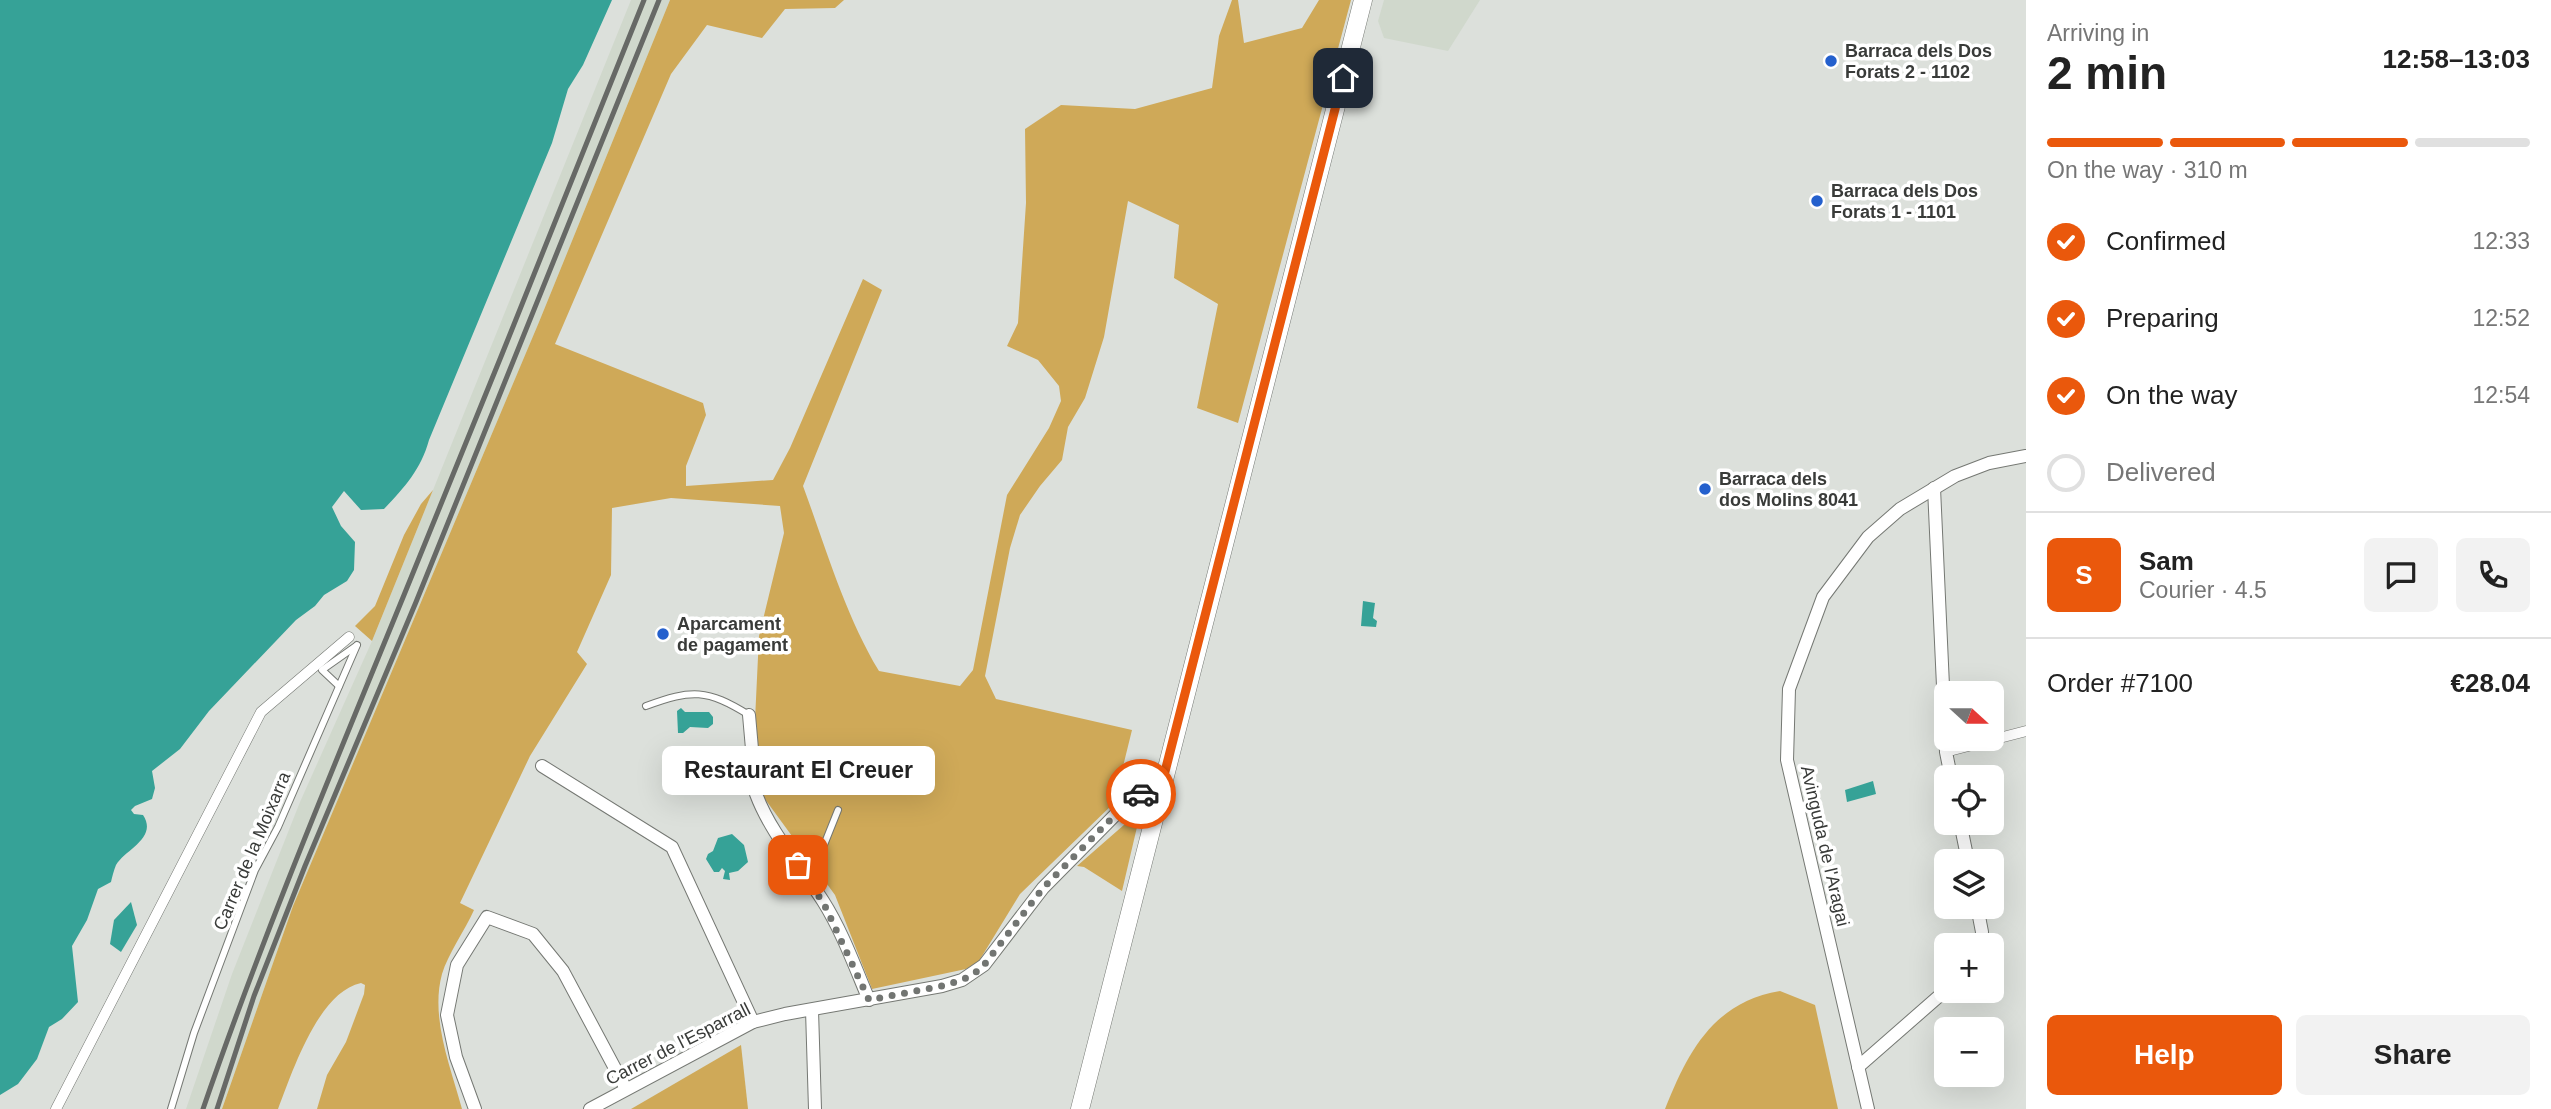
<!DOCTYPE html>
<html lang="en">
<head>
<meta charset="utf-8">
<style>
  :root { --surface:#fff; --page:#f2f2f2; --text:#222; --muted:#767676; --line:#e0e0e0; --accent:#ea580c }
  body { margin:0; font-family:Helvetica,sans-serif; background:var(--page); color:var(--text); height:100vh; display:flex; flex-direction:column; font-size:26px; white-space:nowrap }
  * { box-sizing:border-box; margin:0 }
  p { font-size:23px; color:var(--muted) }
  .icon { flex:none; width:38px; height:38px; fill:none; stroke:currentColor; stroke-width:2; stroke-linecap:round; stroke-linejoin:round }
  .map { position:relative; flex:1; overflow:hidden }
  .side { display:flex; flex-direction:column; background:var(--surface); width:525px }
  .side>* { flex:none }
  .needle { width:46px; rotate:111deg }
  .tools { position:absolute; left:1934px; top:681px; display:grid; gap:14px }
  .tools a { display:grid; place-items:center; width:70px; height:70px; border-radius:10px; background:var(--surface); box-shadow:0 7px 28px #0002; font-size:35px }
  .pin { position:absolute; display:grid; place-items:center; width:60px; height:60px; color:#fff; margin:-30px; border-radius:14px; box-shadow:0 4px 10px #0006 }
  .courier { position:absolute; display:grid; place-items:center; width:70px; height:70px; margin:-35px; border:5px solid #ea580c; border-radius:50%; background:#fff; color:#222; box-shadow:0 2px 9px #0007 }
  .bubble { position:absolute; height:49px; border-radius:10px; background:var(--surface); box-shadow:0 7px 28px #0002; font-size:23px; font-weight:800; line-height:49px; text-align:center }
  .summary em { font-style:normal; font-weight:800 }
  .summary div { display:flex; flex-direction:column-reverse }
  .summary { display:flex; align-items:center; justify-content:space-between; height:119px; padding:0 21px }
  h1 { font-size:46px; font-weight:800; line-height:52px }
  .bar { display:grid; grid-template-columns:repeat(4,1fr); gap:10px 7px; align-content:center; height:84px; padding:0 21px }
  .bar i { height:9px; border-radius:5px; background:var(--line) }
  .bar .on { background:var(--accent) }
  .bar p { grid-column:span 4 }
  .line { display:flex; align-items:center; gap:18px; padding:0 21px; border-top:2px solid var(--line) }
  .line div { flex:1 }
  .round { display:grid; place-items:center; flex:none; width:74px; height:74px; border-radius:10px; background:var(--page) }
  ol { padding:0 21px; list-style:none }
  li { display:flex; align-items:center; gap:21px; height:77px }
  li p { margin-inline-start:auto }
  li .icon { padding:7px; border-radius:50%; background:var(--accent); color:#fff; stroke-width:4 }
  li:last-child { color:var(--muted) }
  li i { width:38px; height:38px; border:4px solid var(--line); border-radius:50% }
  .button { display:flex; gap:14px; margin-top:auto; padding:14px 21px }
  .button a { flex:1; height:80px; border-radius:10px; background:var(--accent); color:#fff; font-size:28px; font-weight:800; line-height:80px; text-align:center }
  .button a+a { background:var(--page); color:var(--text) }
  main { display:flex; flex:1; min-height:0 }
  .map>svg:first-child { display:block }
  .built { fill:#d0d8cc }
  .green { fill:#cfa958 }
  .water { fill:#36a297 }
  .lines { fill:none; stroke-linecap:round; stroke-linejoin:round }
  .service-casing { stroke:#757873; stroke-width:8 }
  .pedestrian-casing { stroke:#757873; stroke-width:11 }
  .minor-casing { stroke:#757873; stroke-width:14 }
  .secondary-casing { stroke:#757873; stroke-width:19 }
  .service { stroke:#fff; stroke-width:6 }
  .pedestrian { stroke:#fff; stroke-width:10 }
  .minor { stroke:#fff; stroke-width:12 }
  .secondary { stroke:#fff; stroke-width:18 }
  .rail { stroke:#676966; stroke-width:5 }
  .done { stroke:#727572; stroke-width:7; stroke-dasharray:0 12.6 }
  .route { stroke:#ea580c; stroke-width:9 }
  .poi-dot { fill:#2460cd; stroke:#fff; stroke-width:2.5 }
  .labels { text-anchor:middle; stroke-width:7; stroke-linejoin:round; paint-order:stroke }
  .poi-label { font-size:18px; font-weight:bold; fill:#393b39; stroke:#fff; text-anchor:start }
  .street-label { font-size:18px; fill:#393b39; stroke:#fff }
</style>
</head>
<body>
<main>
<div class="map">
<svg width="2026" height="1109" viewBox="0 0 2026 1109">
  <rect width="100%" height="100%" fill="#dce0db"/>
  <g class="built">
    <path d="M631,0h39l-131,322 -246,584 -71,203h-36l46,-135 68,-172 72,-161z"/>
    <path d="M1384,0h96l-32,51 -64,-13 -6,-17z"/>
  </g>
  <g class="green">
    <path d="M670,0h174l-9,8 -50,1 -23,29 -55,-13 -36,49 -116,270 148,59 3,12 -20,51v20l87,-6 17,-32 73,-169 19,11 -79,196c23,62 42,129 76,185l81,15 13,-16 34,-175 42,-67 12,-27 -2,-15 -21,-26 -31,-14 11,-23 8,-120 -1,-74 36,-24 74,4 77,-21 7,-52 13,-36h6l6,43 58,-15 17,-28h32l-113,423 -41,-15 21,-104 -44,-26 5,-53 -51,-24 -24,136 -19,61 -17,29 -6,33 -22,26 -20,29 -10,33 -25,128 11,23 136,31 -18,73 -94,91 -41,67 -13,8 -94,20 -37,-94 -73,-100 -7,-75 4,-84 25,-103 -4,-27 -109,-8 -59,10 -1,67 -34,77 10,12 -57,92 -70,147 14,7c-9,20 -26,44 -32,64 -12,44 9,94 20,135h-145l10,-34 19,-33 18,-48 1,-9 -4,-2c-43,9 -69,90 -83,126h-56l71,-203 246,-584z"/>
    <path d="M433,490l-61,151 -17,-15 20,-20 29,-71 17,-31z"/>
    <path d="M1141,810l-19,81 -38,-24 -7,-1z"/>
    <path d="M1780,991l35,14 23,104h-173c23,-58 49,-107 115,-118z"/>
    <path d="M741,1045l7,64h-117z"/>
  </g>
  <g class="water">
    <path d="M0,0h612l-29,65 -15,24 -16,54 -123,297c-8,29 -24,47 -45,69l-23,1 -17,-19 -12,16 9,19 14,16 -1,28 -7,11 -23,14 -9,11 -19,14 -87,91 -29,38 -28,22 3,17 -3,11 -17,7 -4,4 3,4 9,1c15,23 -17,34 -27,50 -2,5 -4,12 -5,17l-13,7 -11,31 -15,26 6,56 -16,17 -13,8 -12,32 -19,25 -18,11z"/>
    <path d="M1363,601l12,2 -2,15 4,3 -1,6 -15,-1z"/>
    <path d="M681,708l4,4h24l4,5v7l-5,4 -18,-1 -7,6h-5l-1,-22z"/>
    <path d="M1873,781l3,13 -29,8 -2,-12z"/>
    <path d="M732,834l12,11 4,17 -10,9 -9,2 1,7 -7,-1 2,-8 -3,-3 -3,4h-5l-8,-13 2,-5 5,-3 5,-13z"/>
    <path d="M131,902l6,23 -16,27 -11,-8 4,-24z"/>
  </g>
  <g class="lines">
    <defs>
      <g id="service">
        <path d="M339,686l-17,-16 34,-24"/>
        <path d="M646,706c46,-17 61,-17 103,9"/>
        <path d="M669,757l24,-7 61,43"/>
        <path d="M810,880l28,-70"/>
        <path d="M171,1109l23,-76 61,-163 23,-43 79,-182"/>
      </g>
      <g id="pedestrian">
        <path d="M1953,750l73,-19"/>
        <path d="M56,1109l205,-397 88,-75"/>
      </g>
      <g id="minor">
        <path d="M1934,488l12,264 5,25"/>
        <path d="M749,715l7,79c15,40 44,71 67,107 19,30 32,66 46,99"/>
        <path d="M542,766l130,81 81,175"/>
        <path d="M1960,822l8,39"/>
        <path d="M1977,906l5,26 -1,13"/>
        <path d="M812,1010l3,99"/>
        <path d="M1858,1067l88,-77"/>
        <path d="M475,1109l-19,-52 -9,-42 10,-50 30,-48 46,17 30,37 63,118"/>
        <path d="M590,1109l163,-87 32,-8 157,-28 20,-6 22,-15 59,-77 77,-78 18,-15 12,-5 10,1"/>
        <path d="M1868,1109l-81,-349 2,-71 34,-92 45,-60 32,-28 55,-33 34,-13 37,-7"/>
      </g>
      <path id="secondary" d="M1080,1109l283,-1109"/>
    </defs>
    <use href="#service" class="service-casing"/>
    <use href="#pedestrian" class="pedestrian-casing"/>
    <use href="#minor" class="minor-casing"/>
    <use href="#secondary" class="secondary-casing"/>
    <use href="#service" class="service"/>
    <use href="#pedestrian" class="pedestrian"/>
    <use href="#minor" class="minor"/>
    <use href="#secondary" class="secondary"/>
    <g class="rail">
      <path d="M203,1109c60,-174 131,-343 201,-514 81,-198 161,-396 240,-595"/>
      <path d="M217,1109l37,-113 51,-130 111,-264 243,-602"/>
    </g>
  </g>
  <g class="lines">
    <path class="done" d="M798,865l26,39 45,96 73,-14 20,-6 13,-7 9,-8 59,-77 77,-78 21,-16"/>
    <path class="route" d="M1141,794l9,-4 10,1 183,-713"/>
  </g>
  <g class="poi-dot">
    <circle cx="1831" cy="61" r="7"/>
    <circle cx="1817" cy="201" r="7"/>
    <circle cx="1705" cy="489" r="7"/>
    <circle cx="663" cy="634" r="7"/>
  </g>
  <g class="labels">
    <g class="poi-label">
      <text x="1845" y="57">Barraca dels Dos<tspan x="1845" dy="21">Forats 2 - 1102</tspan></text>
      <text x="1831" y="197">Barraca dels Dos<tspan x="1831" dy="21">Forats 1 - 1101</tspan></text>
      <text x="1719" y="485">Barraca dels<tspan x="1719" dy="21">dos Molins 8041</tspan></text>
      <text x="677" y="630">Aparcament<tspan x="677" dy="21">de pagament</tspan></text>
    </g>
    <g class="street-label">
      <text transform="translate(1825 846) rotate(77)" y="6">Avinguda de l'Aragai</text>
      <text transform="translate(252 851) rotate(-67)" y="6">Carrer de la Moixarra</text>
      <text transform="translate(678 1044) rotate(-27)" y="6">Carrer de l'Esparrall</text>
    </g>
  </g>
</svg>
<div class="tools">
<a><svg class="needle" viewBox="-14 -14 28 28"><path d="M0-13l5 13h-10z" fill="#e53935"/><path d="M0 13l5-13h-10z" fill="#767676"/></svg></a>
<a><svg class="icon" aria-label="locate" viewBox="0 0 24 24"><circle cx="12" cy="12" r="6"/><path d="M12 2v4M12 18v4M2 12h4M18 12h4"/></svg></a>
<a><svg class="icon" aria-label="layers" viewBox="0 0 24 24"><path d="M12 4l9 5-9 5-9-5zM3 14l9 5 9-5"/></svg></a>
<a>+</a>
<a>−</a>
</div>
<div class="pin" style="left:798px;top:865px;background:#ea580c"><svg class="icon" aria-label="bag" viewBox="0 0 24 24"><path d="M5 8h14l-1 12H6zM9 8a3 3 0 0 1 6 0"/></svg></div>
<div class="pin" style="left:1343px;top:78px;background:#1f2937"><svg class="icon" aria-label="home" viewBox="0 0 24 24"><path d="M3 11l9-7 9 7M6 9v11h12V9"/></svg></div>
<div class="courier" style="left:1141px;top:794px"><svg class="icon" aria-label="car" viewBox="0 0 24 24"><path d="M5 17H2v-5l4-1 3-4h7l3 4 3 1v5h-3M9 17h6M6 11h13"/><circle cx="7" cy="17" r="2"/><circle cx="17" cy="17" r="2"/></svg></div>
<div class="bubble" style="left:662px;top:746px;width:273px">Restaurant El Creuer</div>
</div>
<section class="side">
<div class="summary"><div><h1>2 min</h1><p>Arriving in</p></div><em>12:58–13:03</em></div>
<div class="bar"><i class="on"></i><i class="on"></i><i class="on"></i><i></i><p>On the way · 310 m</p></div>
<ol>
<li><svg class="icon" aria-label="check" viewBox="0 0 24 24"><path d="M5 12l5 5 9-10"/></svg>Confirmed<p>12:33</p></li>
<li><svg class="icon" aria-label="check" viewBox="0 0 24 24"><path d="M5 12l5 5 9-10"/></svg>Preparing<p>12:52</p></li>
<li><svg class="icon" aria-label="check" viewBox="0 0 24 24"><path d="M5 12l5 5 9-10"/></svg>On the way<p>12:54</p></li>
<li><i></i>Delivered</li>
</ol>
<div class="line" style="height:126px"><b class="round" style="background:var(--accent);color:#fff">S</b><div><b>Sam</b><p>Courier · 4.5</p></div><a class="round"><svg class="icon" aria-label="chat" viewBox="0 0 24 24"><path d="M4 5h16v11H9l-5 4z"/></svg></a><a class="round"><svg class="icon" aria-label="phone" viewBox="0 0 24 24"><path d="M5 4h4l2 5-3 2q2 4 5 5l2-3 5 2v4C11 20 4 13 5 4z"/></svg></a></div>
<div class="line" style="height:91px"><div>Order #7100</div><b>€28.04</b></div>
<div class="button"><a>Help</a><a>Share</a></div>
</section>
</main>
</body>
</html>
